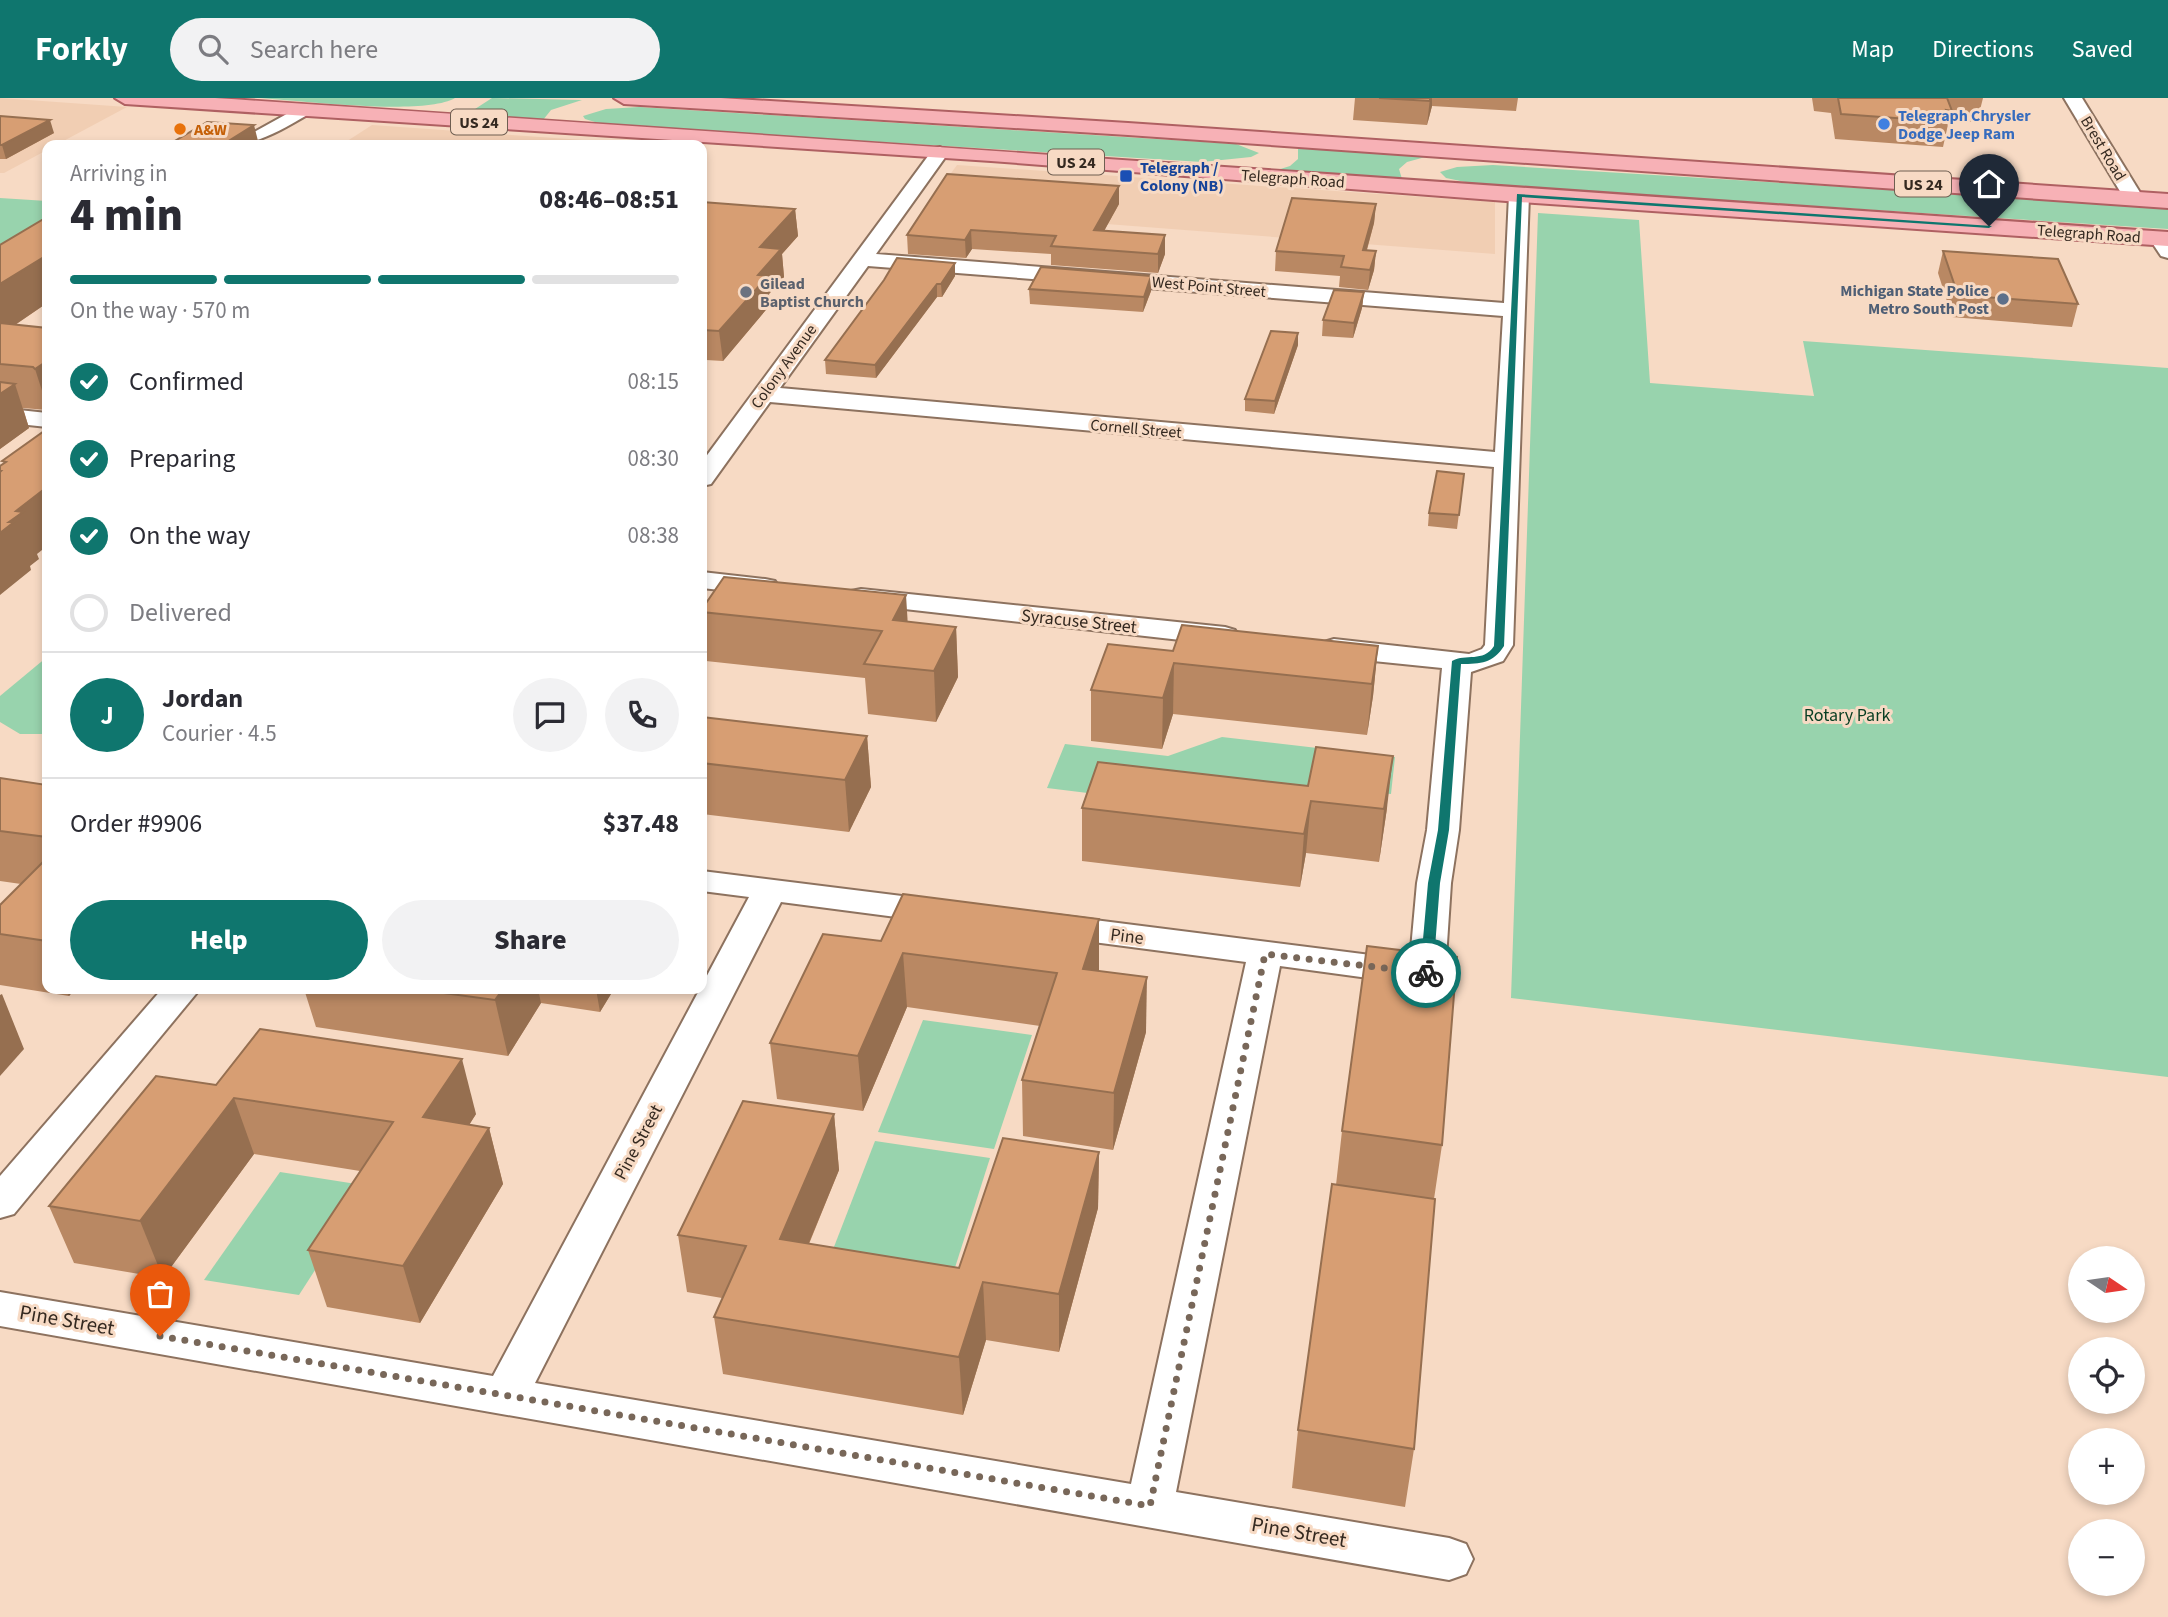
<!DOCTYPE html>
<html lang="en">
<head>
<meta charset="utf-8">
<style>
  :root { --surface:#fff; --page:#f2f2f3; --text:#2b2b33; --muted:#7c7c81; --line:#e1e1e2; --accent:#0f766e }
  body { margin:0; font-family:"Source Sans 3",sans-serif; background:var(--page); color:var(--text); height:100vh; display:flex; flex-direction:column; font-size:26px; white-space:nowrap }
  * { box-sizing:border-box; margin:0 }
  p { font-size:23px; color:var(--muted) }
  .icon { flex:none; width:38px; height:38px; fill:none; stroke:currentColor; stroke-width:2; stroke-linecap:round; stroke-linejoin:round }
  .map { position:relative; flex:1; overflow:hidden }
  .panel { position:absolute; left:42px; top:42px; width:665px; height:854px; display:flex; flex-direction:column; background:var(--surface); border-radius:14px; box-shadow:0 4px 10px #0003 }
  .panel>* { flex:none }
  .needle { width:46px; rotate:103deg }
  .buttons { position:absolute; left:2068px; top:1148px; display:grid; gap:14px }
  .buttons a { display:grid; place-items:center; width:77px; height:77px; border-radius:50%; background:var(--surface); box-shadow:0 4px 10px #0003; font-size:35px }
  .pin { position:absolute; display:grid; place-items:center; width:60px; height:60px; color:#fff; margin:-72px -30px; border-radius:50% 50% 50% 0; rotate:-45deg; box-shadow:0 0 7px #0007 }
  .pin .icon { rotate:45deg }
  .courier { position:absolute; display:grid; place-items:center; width:70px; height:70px; margin:-35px; border:5px solid #0f766e; border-radius:50%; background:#fff; color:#222; box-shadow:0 2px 9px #0007 }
  .headline em { font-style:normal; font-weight:800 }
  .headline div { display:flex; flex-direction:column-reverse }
  .headline { display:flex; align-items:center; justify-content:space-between; height:119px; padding:0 28px }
  h1 { font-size:46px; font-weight:800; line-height:52px }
  .bar { display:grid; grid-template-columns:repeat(4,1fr); gap:10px 7px; align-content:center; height:84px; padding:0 28px }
  .bar i { height:9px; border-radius:5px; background:var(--line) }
  .bar .current { background:var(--accent) }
  .bar p { grid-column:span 4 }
  .line { display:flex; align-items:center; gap:18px; padding:0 28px; border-top:2px solid var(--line) }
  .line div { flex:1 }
  .round { display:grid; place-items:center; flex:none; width:74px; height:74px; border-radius:37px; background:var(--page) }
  ol { padding:0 28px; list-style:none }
  li { display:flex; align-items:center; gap:21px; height:77px }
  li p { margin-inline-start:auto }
  li .icon { padding:7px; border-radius:50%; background:var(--accent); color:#fff; stroke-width:4 }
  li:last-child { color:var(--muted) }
  li i { width:38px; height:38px; border:4px solid var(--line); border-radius:50% }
  .primary-button { display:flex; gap:14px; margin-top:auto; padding:14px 28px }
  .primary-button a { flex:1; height:80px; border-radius:42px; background:var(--accent); color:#fff; font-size:28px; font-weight:800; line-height:80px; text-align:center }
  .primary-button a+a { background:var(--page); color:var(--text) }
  header { display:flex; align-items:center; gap:42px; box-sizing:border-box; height:98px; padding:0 35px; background:var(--accent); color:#fff }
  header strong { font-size:33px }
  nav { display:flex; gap:38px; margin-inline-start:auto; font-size:24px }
  .search { width:490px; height:63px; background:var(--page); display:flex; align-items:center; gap:18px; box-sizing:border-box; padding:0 24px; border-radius:38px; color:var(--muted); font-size:26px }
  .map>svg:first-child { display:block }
  .built { fill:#f1ceb3 }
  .green { fill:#98d3ad }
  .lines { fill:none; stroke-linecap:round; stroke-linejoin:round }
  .minor-casing { stroke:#8d725f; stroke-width:4 }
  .primary-casing { stroke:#af6062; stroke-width:4 }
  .minor { fill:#fff; fill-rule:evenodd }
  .primary { fill:#f7b1b6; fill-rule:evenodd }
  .wall { fill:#b98863 }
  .shaded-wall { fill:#966f50 }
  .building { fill:#d79e73; stroke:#966f50; stroke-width:2 }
  .route { fill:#0f766e }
  .done { stroke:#786759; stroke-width:7; stroke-dasharray:0 12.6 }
  .shop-dot { fill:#3f7fe0; stroke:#f7dac4; stroke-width:2.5 }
  .food-dot { fill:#e8710a; stroke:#f7dac4; stroke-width:2.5 }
  .transit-dot { fill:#1a4fb4; stroke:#f7dac4; stroke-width:2.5 }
  .worship-dot { fill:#6b7280; stroke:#f7dac4; stroke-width:2.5 }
  .service-dot { fill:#5c6f8a; stroke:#f7dac4; stroke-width:2.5 }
  .labels { text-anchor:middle; stroke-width:6; stroke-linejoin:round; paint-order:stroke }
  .far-shop-label { font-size:16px; font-weight:bold; fill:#366cbe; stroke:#f7dac4; text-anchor:start }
  .shield { fill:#f7dac4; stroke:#6e5e51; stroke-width:2 }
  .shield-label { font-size:16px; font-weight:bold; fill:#342920 }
  .far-food-label { font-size:16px; font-weight:bold; fill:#c56008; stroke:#f7dac4; text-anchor:start }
  .far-street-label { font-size:16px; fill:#342920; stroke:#f7dac4 }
  .far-transit-label { font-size:16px; font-weight:bold; fill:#164399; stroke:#f7dac4; text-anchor:start }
  .far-worship-label { font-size:16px; font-weight:bold; fill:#5b616d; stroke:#f7dac4; text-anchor:start }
  .far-service-label { font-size:16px; font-weight:bold; fill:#4e5e75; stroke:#f7dac4; text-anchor:end }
  .street-label { font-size:18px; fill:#342920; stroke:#f7dac4 }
  .park-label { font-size:18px; fill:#073d22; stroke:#f7dac4 }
  .near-street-label { font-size:21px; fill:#342920; stroke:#f7dac4 }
</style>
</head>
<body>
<header>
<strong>Forkly</strong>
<div class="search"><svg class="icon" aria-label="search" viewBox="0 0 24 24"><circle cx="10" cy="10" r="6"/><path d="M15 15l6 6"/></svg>Search here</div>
<nav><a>Map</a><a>Directions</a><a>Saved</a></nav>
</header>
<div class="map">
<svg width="2168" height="1519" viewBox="0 0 2168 1519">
  <rect width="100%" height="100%" fill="#f7dac4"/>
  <g class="built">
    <path d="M0,0l127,9 -71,38h-9v5l-43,23h-4z"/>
    <path d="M372,27l225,16 -5,4h-251z"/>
    <path d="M957,67l538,37v52l-571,-44z"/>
  </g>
  <g class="green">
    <path d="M261,0h194c-30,18 -154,3 -194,0z"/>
    <path d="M492,0l90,2 -31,10 -8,10 -90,-6 22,-5z"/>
    <path d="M639,9l597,37 23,9 -8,4 -49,5 -597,-37 -20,-6 -2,-3 23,-7z"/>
    <path d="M1298,50l131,8 -22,6 -8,7 3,10 -128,-8 16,-5 8,-7z"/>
    <path d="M1493,67l675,42v22l-693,-45 -29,-6 -6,-6 17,-5z"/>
    <path d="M0,100l47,3v20l-47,28z"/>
    <path d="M1538,115l101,7 11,163 164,13 -11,-55 365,27v709l-657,-79z"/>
    <path d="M47,559v77h-27l-20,-12v-26z"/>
    <path d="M1222,639l173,20 -4,37 -67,-7 -82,25 -195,-24 18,-44 103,12z"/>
    <path d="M923,922l109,15 -38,114 -116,-17z"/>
    <path d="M875,1043l115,17 -46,144 -124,-19z"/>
    <path d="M280,1074l89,14 -70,109 -95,-15z"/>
  </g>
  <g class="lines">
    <defs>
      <g id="minor">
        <path d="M2064,0h18l62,101 -3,4h-14z"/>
        <path d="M303,7l6,1 3,4 -3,4c-43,25 -57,33 -108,31l3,-4 52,-10z"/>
        <path d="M940,49l9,5 -73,102 628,49 5,-108 10,-6 10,6 -16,450 -10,16 -32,11 -12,158 -8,53 -6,91 -5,8 -13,4 -147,-20 -104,526 273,46 17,6 7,15 -7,15 -17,6 -1449,-254v-34l493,84 256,-479 -47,-6v-20l240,30 12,3 5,8 -5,8 -12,3 -161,-21 -246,481 596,101 115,-522 -191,-25 -12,-3 -5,-8 5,-8 12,-3 355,45 7,-77 10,-53 15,-162 -108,-11 -10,-3 -4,-6 4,-6 10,-3 135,15 13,-5 3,-4 9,-178 -724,-65 -59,82 -9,2v-24l232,-314zM868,168l635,50 -8,136 -715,-64z"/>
        <path d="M2159,134l9,5v21l-7,-2 -12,-18 3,-4z"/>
        <path d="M0,310l47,5v14l-47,-5z"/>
        <path d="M702,474l63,7 10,2 4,6 -4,6 -10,2 -63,-7z"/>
        <path d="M861,491l364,38 10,3 4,6 -4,6 -10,3 -374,-42 -4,-6 4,-6z"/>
        <path d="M162,891h38l-186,225 -14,4v-42z"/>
      </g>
      <g id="primary">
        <path d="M115,0h100c651,43 1302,90 1953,134v14l-649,-44 -528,-41 -866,-57z"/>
        <path d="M614,0h107l407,25 1040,71v14l-1040,-73 -504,-31z"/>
      </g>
    </defs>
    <use href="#minor" class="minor-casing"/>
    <use href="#primary" class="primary-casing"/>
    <use href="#minor" class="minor"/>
    <use href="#primary" class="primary"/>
  </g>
  <g class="wall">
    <path d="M1355,0h163l-2,13 -84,-5 -5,19 -74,-5z"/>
    <path d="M1812,0h171l-6,24 -28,-2 -6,27 -108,-8 -4,-26 -17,-2z"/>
    <path d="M0,18l54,17 -48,26h-6z"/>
    <path d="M1119,88v18l-15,27 61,4v19l-7,19 -107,-8v-11l-79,-5 -6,9 -58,-4 -1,-19z"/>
    <path d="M702,104l93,7 3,27 -16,18 2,23 -15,17 1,11 -47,56 -17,-1 -4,5z"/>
    <path d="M1376,106l-2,19 -7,27 9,1 -2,19 -6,20 -29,-3 1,-11 -65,-5 1,-20z"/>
    <path d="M47,119v86l-32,22 32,3v82l-24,-2 6,20 -29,21v-204z"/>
    <path d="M1943,153l135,53 -6,23 -120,-10 -14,-44z"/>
    <path d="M955,178l-13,21h-5l-61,81 -50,-4 -1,-14 59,-80z"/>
    <path d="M1151,178v15l-8,21 -113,-8 -1,-15z"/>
    <path d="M1364,194l-2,16 -9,30 -31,-2 1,-16z"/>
    <path d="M1298,235v12l-24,69 -29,-3v-12z"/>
    <path d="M1464,376l-7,55 -29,-3 1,-13z"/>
    <path d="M702,511l206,13 48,5 2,50 -22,45 -68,-8 -3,-36 -159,-17 -4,-33z"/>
    <path d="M1378,548l-5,50 -6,39 -194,-21 -11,35 -71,-8v-51l82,-39z"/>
    <path d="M867,638l4,51 -22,45 -147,-18v-51z"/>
    <path d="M0,680l47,7v204h28l-6,7 -69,-11v-80l21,-21 -21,-3z"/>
    <path d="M1308,688l79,22 -8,54 -73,-9 -6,34 -218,-26v-53z"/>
    <path d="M1099,821v52l47,61 -33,118 -90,-14 -1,-56 18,-54 -133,-19 -44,104 -86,-12 -7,-56 111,-102z"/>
    <path d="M304,891h310l-14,23 -59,-9 -33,53 -192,-29z"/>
    <path d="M216,987l260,29 -7,11 20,3 14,56 -83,139 -93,-16 -19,-57 52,-79 -106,-17 -91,124 -89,-15 -25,-57z"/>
    <path d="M834,1016l5,56 -30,74 150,24 140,-116 -1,56 -39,144 -73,-12 -23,75 -240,-41 -9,-57 8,-19 -35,-6 -9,-57z"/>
    <path d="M1342,1033l100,14 -8,54 -20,250 -9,58 -113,-19 6,-58 38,-245z"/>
  </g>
  <g class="shaded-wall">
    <path d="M1430,0h2v8l-5,19z"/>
    <path d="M50,22l4,13 -48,26 -4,-14z"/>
    <path d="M254,27l5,20h-37z"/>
    <path d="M1119,88v18l-25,45v-19z"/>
    <path d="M1376,106l-2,19 -13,47 2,-20z"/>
    <path d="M795,111l3,27 -16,18 2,23 -15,17 1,11 -47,56 -4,-30 39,-56 2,-28z"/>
    <path d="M971,132l1,19 -6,9 -1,-18z"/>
    <path d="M1165,137v19l-7,19v-19z"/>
    <path d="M1376,153l-2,19 -6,20 2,-20z"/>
    <path d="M47,157v48l-47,32v-51z"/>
    <path d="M955,165v13l-13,21 -1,-13z"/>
    <path d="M1151,178v15l-8,21 1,-15z"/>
    <path d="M937,186v13l-61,81 -1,-13z"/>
    <path d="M1364,194l-2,16 -9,30 1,-15z"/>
    <path d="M703,232l3,30 -4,5v-34z"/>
    <path d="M1298,235v12l-24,69 1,-13z"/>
    <path d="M47,263v45l-12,-37z"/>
    <path d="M15,286l14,44 -29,21v-55z"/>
    <path d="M47,389v59l-10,8 2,5 -9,7 1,4 -31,25v-62l16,-22z"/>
    <path d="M906,497l3,49 -16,-24z"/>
    <path d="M956,529l2,50 -22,45 -2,-51z"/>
    <path d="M1378,548l-5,50 -6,39 5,-51z"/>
    <path d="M1174,565l-1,51 -11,35 1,-51z"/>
    <path d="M867,638l4,51 -22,45 -4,-52z"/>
    <path d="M1393,658l-6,52 -8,54 5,-53z"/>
    <path d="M1311,703l-5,52 -6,34 4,-53z"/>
    <path d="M1099,821v54l-16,-4z"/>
    <path d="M903,855l4,54 -44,104 -5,-55z"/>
    <path d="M1147,879l-1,55 -33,118 1,-57z"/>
    <path d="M66,891h9l-6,7z"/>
    <path d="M503,891h35l3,14 -33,53 -13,-56z"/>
    <path d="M596,891h18l-14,23z"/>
    <path d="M2,896l22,55 -24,27v-81z"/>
    <path d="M462,961l14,55 -38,60 -15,-57z"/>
    <path d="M234,1000l20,56 -91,124 -23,-57z"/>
    <path d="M834,1016l5,56 -52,126 -7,-57z"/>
    <path d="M489,1030l14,56 -83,139 -17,-57z"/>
    <path d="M1099,1054l-1,56 -39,144v-58z"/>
    <path d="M983,1184l3,58 -23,75 -4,-58z"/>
  </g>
  <g class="building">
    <path d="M1379,0h51v3z"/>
    <path d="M1838,0h109l5,13 -6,-1 3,12 -108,-8z"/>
    <path d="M0,18l50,4 -48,25h-2z"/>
    <path d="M207,24l47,3 -32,20h-54z"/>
    <path d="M947,76l172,12 -25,44 71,5 -7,19 -107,-8 5,-10 -85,-6 -6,10 -58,-5z"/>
    <path d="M1292,100l84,6 -13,46 13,1 -6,19 -29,-3 3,-11 -68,-5z"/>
    <path d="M702,104l93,7 -35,38 21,2 -23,26 10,1 -49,55 -16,-1 -1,1z"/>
    <path d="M47,119v38l-47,29v-39z"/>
    <path d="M1943,153l115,8 20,45 -120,-9z"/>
    <path d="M897,160l58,5 -14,21h-4l-62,81 -50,-5 59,-80z"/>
    <path d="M1041,169l110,9 -7,21 -115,-8z"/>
    <path d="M1334,192l30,2 -10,31 -31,-3z"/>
    <path d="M0,225l47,5v33l-12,8 -2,-2 -33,-3z"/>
    <path d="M1271,233l27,2 -23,68 -30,-2z"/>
    <path d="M0,284l15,2 -15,10z"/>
    <path d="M47,331v58l-31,24 7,1 -14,10h5l-14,11v-61l1,-1h-1v-5l6,-4 -4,-1z"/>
    <path d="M1437,373l27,3 -5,41 -30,-2z"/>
    <path d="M724,479l182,18 -13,25 63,7 -22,44 -70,-7 18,-33 -180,-19v-3z"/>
    <path d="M1182,527l196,21 -6,38 -198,-21 -11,35 -72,-8 17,-46 65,7z"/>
    <path d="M702,619l165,19 -22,44 -143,-17z"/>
    <path d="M1316,649l77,9 -9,53 -73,-8 -7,33 -222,-26 16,-46 210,24z"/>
    <path d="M0,680l47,7v52l-47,-6z"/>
    <path d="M47,760v83l-47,-7v-29z"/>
    <path d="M903,796l196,25 -16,50 64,8 -33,116 -92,-13 35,-107 -154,-20 -45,103 -88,-13 53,-109 58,7z"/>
    <path d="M1367,848l90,11 -15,188 -100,-14z"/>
    <path d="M414,891h89l-8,11z"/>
    <path d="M260,931l202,30 -39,58 66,11 -86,138 -95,-16 85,-128 -159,-24 -94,123 -91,-15 107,-130 60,9z"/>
    <path d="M743,1003l91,13 -54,125 179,29 44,-130 96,14 -40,142 -76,-12 -24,75 -245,-40 32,-71 -68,-11z"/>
    <path d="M1332,1086l103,15 -21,250 -116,-19z"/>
  </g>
  <path class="route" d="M1517,96l475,32 -3,2 -467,-31 -18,449c-11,17 -23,18 -43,18l-12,166 -9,53 -7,90 -7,4 -6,-4 8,-90 10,-53 14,-169c14,-8 31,2 42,-15z"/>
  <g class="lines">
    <path class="done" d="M160,1238l990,170 115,-552 161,19"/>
  </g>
  <circle class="shop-dot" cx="1884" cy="26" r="7"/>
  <circle class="food-dot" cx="180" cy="31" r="7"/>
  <rect class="transit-dot" x="1119" y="71" width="14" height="14" rx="3.5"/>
  <circle class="worship-dot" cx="746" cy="194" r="7"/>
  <circle class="service-dot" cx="2003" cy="201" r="7"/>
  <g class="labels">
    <g class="far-shop-label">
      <text x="1898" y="23">Telegraph Chrysler<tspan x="1898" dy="18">Dodge Jeep Ram</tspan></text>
    </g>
    <g class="shield">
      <rect x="451" y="11.5" width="56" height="25" rx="5"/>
      <rect x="1048" y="51.5" width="56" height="25" rx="5"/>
      <rect x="1895" y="73.5" width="56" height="25" rx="5"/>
    </g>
    <g class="shield-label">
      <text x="479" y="30">US 24</text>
      <text x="1076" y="70">US 24</text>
      <text x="1923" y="92">US 24</text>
    </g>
    <g class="far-food-label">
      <text x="194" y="37">A&amp;W</text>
    </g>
    <g class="far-street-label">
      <text transform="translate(2104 50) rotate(59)" y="6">Brest Road</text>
      <text transform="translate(1293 80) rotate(4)" y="6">Telegraph Road</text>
      <text transform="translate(2089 135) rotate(4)" y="6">Telegraph Road</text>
      <text transform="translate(1209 188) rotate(5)" y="6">West Point Street</text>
      <text transform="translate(783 268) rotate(-54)" y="6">Colony Avenue</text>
      <text transform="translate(1136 330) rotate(5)" y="6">Cornell Street</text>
    </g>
    <g class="far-transit-label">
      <text x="1140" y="75">Telegraph /<tspan x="1140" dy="18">Colony (NB)</tspan></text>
    </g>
    <g class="far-worship-label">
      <text x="760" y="191">Gilead<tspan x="760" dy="18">Baptist Church</tspan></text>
    </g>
    <g class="far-service-label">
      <text x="1989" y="198">Michigan State Police<tspan x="1989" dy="18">Metro South Post</tspan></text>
    </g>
    <g class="street-label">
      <text transform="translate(1079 523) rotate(6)" y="6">Syracuse Street</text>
      <text transform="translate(1127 838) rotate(7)" y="6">Pine</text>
      <text transform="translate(638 1044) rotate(-62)" y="6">Pine Street</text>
    </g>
    <g class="park-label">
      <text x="1847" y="623">Rotary Park</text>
    </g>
    <g class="near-street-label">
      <text transform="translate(67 1222) rotate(10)" y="7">Pine Street</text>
      <text transform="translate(1299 1434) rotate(10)" y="7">Pine Street</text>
    </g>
  </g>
</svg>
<div class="buttons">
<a><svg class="needle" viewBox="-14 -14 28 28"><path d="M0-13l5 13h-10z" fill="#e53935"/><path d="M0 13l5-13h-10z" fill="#7c7c81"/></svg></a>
<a><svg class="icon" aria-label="locate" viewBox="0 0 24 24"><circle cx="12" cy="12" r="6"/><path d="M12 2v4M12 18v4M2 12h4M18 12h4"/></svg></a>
<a>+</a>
<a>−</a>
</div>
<div class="pin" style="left:160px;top:1238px;background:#ea580c"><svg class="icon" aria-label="bag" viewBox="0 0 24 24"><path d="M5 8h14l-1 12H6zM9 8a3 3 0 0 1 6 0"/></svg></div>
<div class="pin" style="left:1989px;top:128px;background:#1f2937"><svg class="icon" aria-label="home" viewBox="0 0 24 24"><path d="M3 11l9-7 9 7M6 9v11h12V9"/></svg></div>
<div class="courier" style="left:1426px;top:875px"><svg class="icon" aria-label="bike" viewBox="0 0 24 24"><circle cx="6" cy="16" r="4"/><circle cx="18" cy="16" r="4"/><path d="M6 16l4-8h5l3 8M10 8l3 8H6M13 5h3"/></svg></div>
<section class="panel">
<div class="headline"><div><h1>4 min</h1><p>Arriving in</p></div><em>08:46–08:51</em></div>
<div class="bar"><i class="current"></i><i class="current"></i><i class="current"></i><i></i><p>On the way · 570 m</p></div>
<ol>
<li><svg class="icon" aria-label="check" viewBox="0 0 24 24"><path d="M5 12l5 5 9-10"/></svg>Confirmed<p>08:15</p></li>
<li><svg class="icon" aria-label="check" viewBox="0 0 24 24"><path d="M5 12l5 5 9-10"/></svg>Preparing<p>08:30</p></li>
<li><svg class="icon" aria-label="check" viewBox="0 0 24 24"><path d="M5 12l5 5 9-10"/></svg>On the way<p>08:38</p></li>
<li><i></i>Delivered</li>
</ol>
<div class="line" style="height:126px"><b class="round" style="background:var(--accent);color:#fff">J</b><div><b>Jordan</b><p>Courier · 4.5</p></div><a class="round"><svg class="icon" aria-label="chat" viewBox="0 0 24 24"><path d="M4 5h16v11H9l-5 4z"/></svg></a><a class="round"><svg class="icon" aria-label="phone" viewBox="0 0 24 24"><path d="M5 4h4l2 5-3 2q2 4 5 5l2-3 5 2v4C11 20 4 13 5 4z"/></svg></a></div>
<div class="line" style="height:91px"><div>Order #9906</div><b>$37.48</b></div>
<div class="primary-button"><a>Help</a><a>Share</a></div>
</section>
</div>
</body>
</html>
